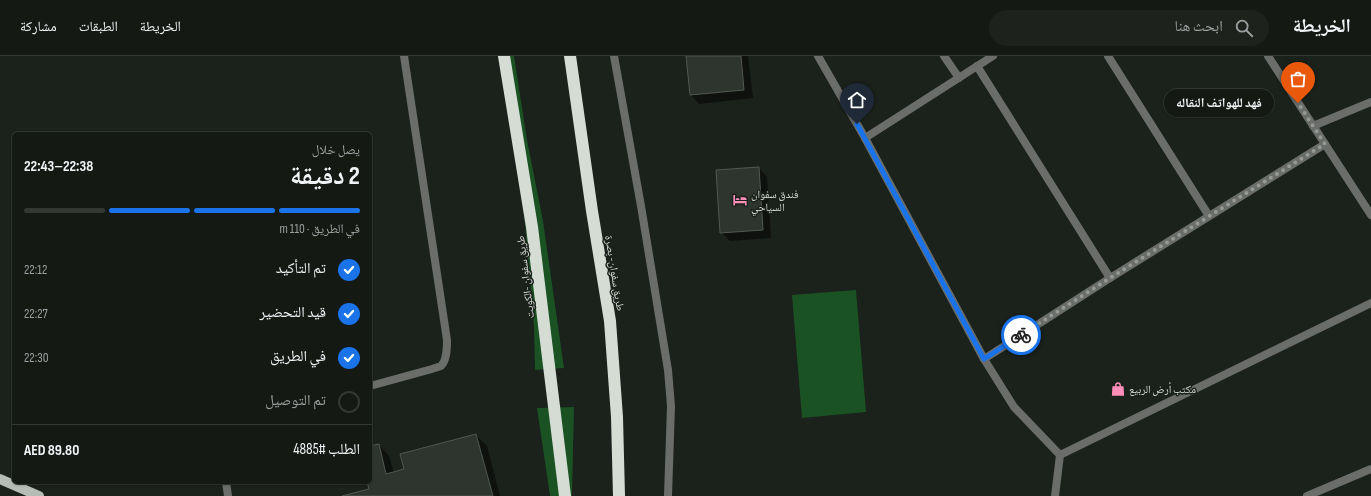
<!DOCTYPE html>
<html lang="ar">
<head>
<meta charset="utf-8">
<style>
  :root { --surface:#141914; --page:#1d221d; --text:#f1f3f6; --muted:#9da0a0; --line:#333834; --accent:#1a73e8 }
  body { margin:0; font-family:"Sofia Sans Condensed","Noto Naskh Arabic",sans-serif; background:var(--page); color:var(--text); direction:rtl; height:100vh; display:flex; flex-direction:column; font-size:15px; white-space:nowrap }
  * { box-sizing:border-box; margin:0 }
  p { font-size:13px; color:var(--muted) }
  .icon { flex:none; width:22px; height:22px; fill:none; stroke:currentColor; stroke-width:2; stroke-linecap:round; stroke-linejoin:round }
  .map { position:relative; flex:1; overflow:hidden; direction:ltr }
  .drawer { position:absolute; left:12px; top:76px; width:360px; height:352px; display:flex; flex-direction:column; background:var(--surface); border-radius:6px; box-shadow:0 1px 3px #0004,0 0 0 1px var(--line); direction:rtl }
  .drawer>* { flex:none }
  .pin { position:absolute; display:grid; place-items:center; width:34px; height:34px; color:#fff; margin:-41px -17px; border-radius:50% 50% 50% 0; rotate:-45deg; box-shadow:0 0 4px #0007 }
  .pin .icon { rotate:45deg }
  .courier { position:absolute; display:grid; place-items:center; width:40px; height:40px; margin:-20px; border:3px solid #1a73e8; border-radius:50%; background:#fff; color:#222; box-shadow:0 1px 5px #0007 }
  .bubble { position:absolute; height:28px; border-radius:14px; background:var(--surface); box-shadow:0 1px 3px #0004,0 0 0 1px var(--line); font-size:13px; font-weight:700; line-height:28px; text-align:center; direction:rtl }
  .overview em { font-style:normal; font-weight:700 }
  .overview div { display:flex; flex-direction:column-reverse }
  .overview { display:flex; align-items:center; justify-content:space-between; height:68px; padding:0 12px }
  h1 { font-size:26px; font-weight:700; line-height:30px }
  .bar { display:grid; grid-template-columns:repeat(4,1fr); gap:6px 4px; align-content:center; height:48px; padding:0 12px }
  .bar i { height:5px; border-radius:3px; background:var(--line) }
  .bar .on { background:var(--accent) }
  .bar p { grid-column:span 4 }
  .line { display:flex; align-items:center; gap:10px; padding:0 12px; border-top:1px solid var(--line) }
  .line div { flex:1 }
  ol { padding:0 12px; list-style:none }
  li { display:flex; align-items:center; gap:12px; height:44px }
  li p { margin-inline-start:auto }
  li .icon { padding:4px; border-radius:50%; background:var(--accent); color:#fff; stroke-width:4 }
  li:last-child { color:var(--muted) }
  li i { width:22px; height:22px; border:2px solid var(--line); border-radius:50% }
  header { display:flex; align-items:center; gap:24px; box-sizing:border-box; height:56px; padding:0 20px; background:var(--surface); border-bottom:1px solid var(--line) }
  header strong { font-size:19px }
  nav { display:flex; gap:22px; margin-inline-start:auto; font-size:14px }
  .search { width:280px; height:36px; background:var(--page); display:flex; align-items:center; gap:10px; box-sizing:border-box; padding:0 14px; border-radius:22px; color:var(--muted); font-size:15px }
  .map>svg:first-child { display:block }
  .green { fill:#1a5223 }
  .shadow { fill:#0007 }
  .building { fill:#2e342e; stroke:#515851 }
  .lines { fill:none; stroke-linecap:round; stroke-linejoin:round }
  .lane { stroke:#6a6d6a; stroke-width:8 }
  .street { stroke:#6a6d6a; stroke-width:8 }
  .primary { stroke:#b6bdb6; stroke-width:10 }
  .highway { stroke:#d4dcd4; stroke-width:12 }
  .done { stroke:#949994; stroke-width:4; stroke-dasharray:0 7.2 }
  .route { stroke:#1a73e8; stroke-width:5 }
  .labels { text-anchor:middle; stroke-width:3; stroke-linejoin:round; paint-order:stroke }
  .poi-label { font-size:11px; fill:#d5d9d5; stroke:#1b211b; text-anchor:start }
  .street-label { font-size:11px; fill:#d5d9d5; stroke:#1b211b }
</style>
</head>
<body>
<header>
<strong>الخريطة</strong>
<div class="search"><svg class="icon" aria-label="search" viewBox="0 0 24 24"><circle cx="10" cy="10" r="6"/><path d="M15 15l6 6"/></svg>ابحث هنا</div>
<nav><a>الخريطة</a><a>الطبقات</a><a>مشاركة</a></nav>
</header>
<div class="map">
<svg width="1371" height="440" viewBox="0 0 1371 440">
  <rect width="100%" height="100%" fill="#1b211b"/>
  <g class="green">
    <path d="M502,0h12l13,84 16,81 21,147 -29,2 -1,-43 -9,-104z"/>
    <path d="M856,234l10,122 -64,6 -10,-123z"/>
    <path d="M574,351l-2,89h-22l-13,-88z"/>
  </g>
  <g class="shadow">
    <path d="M687,0h61l5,42 -54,6 -8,-9z"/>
    <path d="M759,112l8,9 4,61 -41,3 -9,-9z"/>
    <path d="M476,379l11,11 13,50h-154l24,-6 -2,-8h2v-35l9,-2 10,11 5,17 11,-3z"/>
  </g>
  <g class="building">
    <path d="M686,0h55l3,34 -54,5z"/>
    <path d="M759,111l4,63 -43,3 -4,-63z"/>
    <path d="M476,378l17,62h-151l27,-7 -2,-7h3v-36l9,-2 7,30 18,-5 -4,-15z"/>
  </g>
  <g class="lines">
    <path class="lane" d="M614,0l27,150 27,164 3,36 -3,90"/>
    <g class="street">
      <path d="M818,0l47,82 119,221 30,48 46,48 -5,41"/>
      <path d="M944,0l15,22"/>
      <path d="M1108,0l101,160"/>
      <path d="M1268,0l103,159"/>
      <path d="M977,10l133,212"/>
      <path d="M1313,70l58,-24"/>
      <path d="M865,82l128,-82"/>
      <path d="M984,303l126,-81 215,-134"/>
      <path d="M370,330l62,-17c2,-1 7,-2 9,-3 6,-6 6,-18 6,-26l-43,-284"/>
      <path d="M1060,399l311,-152"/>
      <path d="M226,426l2,14"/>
      <path d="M1307,440l64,-27"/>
    </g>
    <path class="primary" d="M0,423l39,17"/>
    <g class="highway">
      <path d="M504,0l28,171 33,269"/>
      <path d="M570,0l22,155 18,110 7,96 2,79"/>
    </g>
  </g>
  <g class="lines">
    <path class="done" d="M1021,279l89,-57 215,-134 -27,-41"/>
    <path class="route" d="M857,68l127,235 37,-24"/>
  </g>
  <defs>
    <symbol id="hotel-bare" viewBox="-9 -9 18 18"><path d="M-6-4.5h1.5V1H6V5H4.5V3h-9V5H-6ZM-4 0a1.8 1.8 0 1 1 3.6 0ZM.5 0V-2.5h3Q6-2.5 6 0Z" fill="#ff8eba" stroke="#1b211b" stroke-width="2.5" paint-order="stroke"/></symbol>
    <symbol id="shop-bare" viewBox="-9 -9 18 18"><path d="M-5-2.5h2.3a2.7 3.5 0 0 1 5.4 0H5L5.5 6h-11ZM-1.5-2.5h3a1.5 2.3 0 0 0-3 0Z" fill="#ff8eba" stroke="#1b211b" stroke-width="2.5" paint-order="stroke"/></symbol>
  </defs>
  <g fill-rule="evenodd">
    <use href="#hotel-bare" x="730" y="134" width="20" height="20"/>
    <use href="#shop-bare" x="1108" y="323" width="20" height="20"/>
  </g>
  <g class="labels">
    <g class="poi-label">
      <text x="751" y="142">فندق سفوان<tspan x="751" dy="13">السياحي</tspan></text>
      <text x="1129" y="337">مكتب أرض الربيع</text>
    </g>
    <g class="street-label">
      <text transform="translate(615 217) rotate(81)" y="4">طريق سفوان- بصرة</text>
      <text transform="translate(525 221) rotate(-97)" y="4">طريق سفوان -الكويت</text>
    </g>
  </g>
</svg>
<div class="pin" style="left:1298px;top:47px;background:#ea580c"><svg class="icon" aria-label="bag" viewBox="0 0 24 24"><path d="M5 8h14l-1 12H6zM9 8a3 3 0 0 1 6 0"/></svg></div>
<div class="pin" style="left:857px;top:68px;background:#1f2937"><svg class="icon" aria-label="home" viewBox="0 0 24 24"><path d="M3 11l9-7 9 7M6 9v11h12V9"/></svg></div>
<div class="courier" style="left:1021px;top:279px"><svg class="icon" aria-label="bike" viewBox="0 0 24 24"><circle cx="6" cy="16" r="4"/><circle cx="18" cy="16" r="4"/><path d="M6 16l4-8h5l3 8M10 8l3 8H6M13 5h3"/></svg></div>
<div class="bubble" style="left:1164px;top:33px;width:110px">فهد للهواتف النقاله</div>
<section class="drawer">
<div class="overview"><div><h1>2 دقيقة</h1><p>يصل خلال</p></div><em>22:38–22:43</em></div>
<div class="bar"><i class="on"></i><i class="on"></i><i class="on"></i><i></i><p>في الطريق · 110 m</p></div>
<ol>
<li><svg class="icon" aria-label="check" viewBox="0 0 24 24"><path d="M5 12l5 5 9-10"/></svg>تم التأكيد<p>22:12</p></li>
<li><svg class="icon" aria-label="check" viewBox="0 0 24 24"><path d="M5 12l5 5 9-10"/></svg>قيد التحضير<p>22:27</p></li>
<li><svg class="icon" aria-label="check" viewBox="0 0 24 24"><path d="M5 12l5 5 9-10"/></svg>في الطريق<p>22:30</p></li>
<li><i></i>تم التوصيل</li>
</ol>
<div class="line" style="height:52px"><div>الطلب #4885</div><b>AED 89.80</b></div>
</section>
</div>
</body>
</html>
